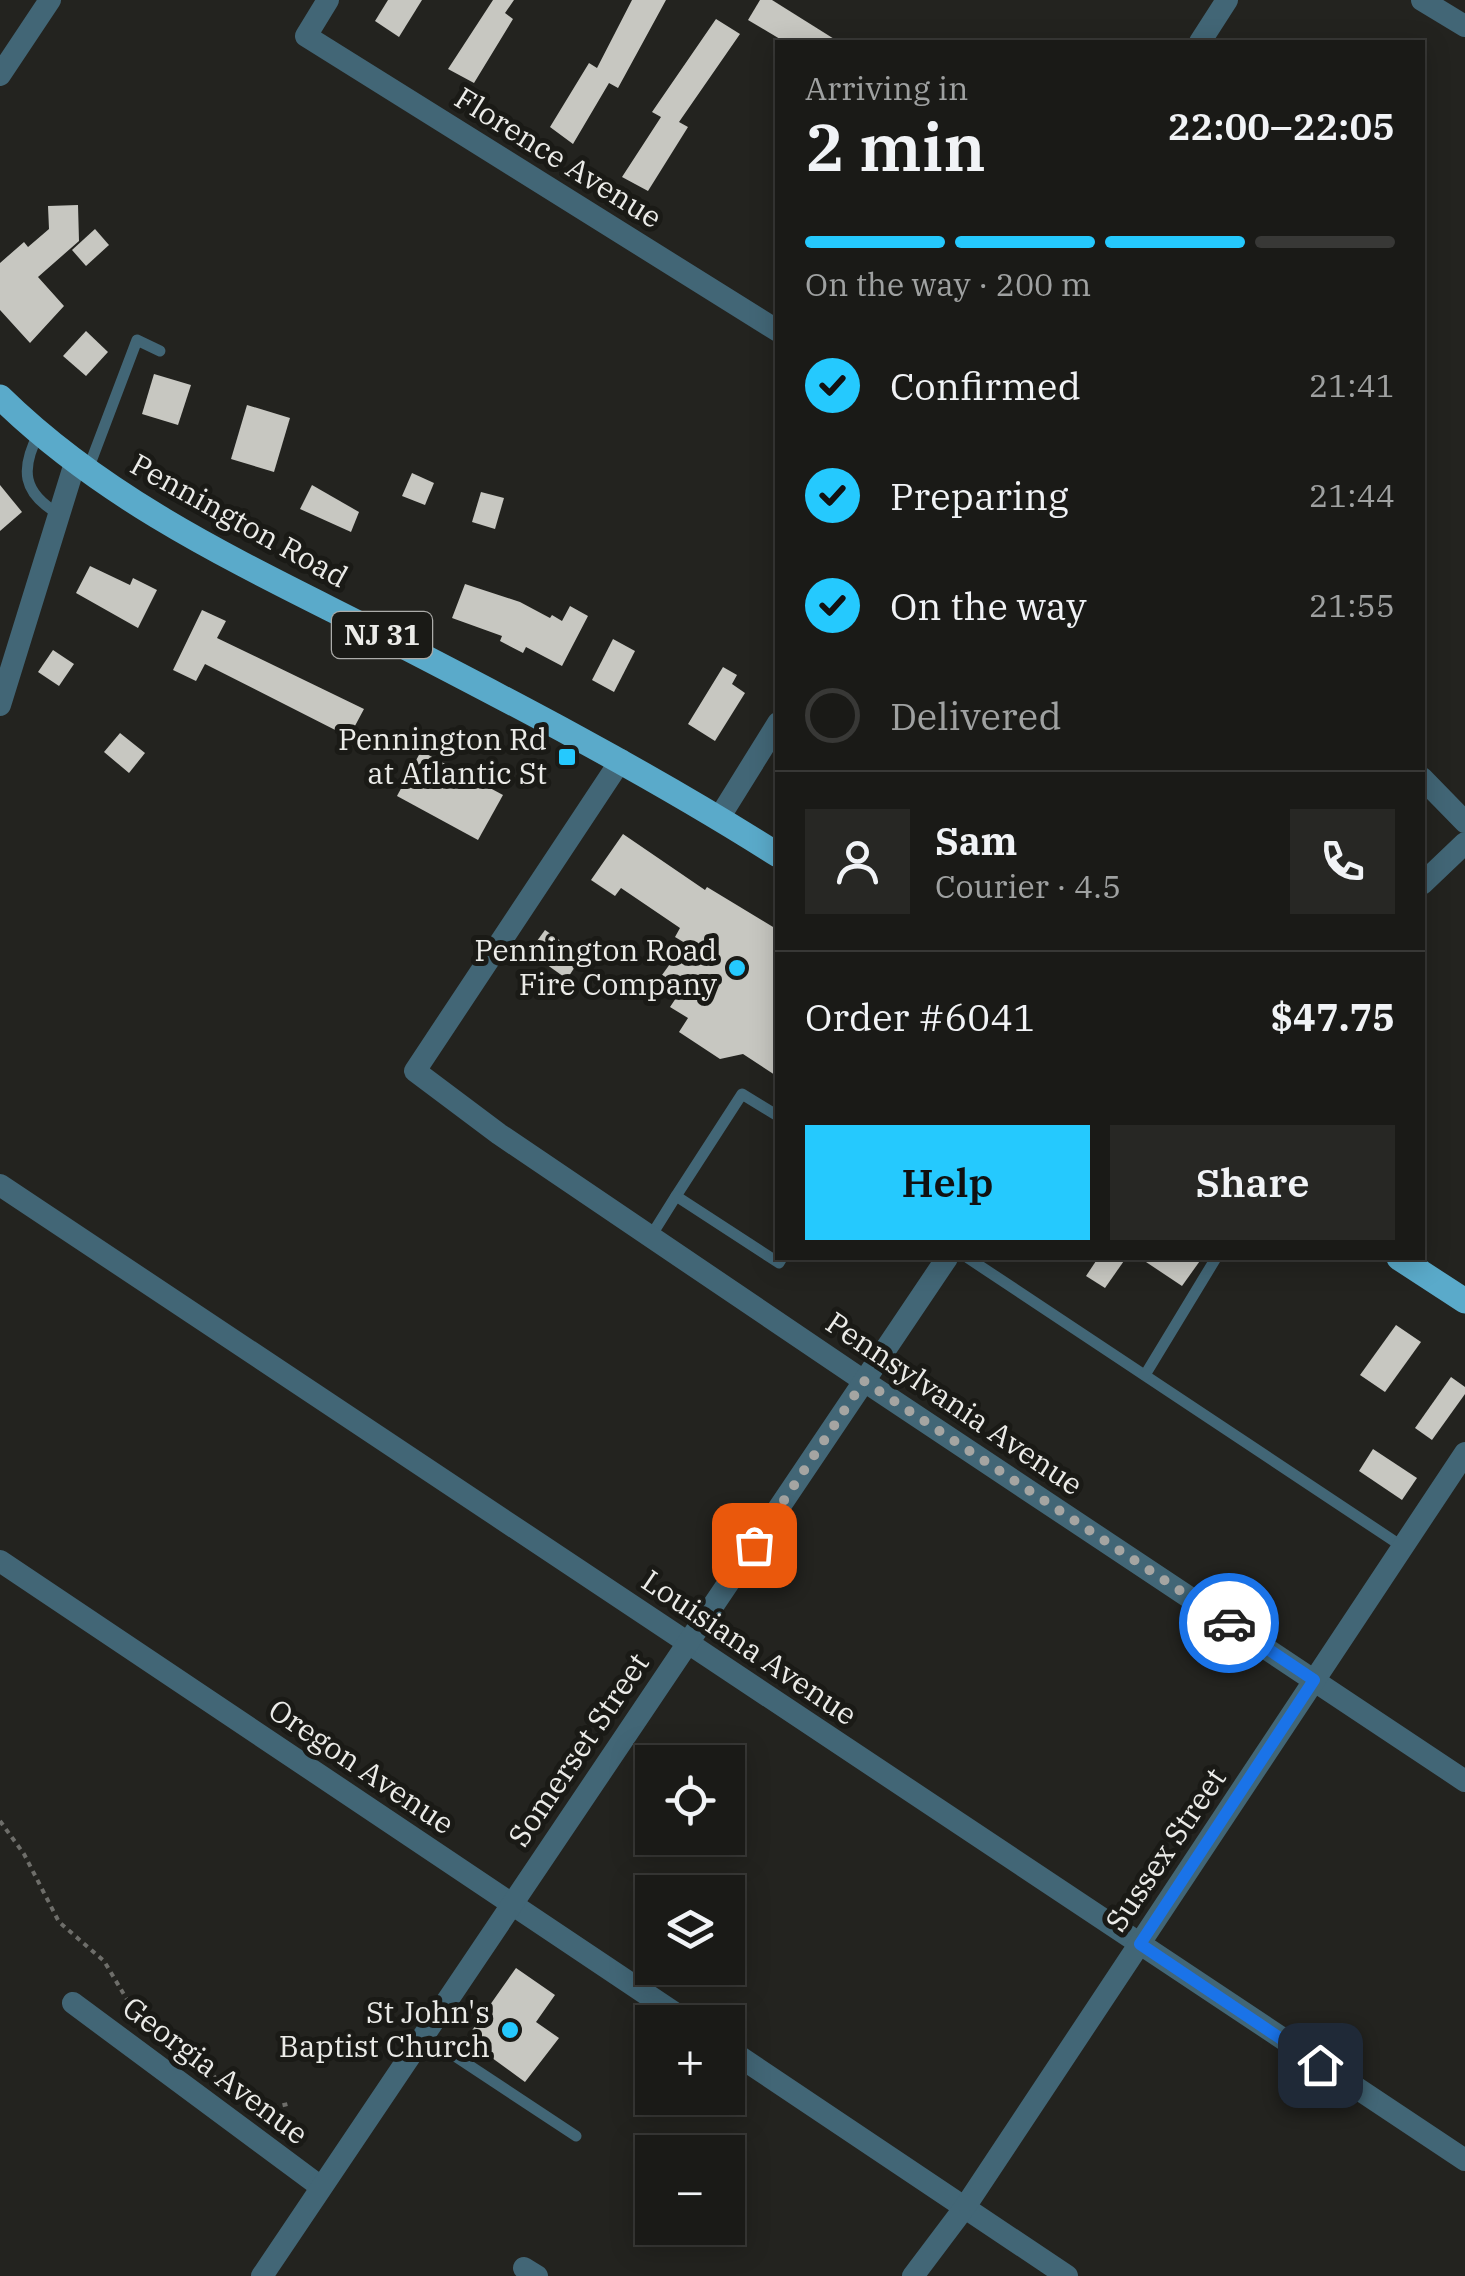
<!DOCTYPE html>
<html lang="en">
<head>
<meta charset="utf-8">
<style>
  :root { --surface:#1a1a17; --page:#272724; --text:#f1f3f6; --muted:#9fa1a1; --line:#383836; --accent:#25c9fe }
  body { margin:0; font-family:"IBM Plex Serif",serif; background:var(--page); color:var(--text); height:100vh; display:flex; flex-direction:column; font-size:38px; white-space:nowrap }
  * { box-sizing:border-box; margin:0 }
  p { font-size:32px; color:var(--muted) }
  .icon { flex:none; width:55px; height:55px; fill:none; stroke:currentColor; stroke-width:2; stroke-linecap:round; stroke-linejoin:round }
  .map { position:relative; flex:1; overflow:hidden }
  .sheet { position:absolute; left:775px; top:40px; width:650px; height:1220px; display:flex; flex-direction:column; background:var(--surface); border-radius:0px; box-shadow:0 5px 25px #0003,0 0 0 2px var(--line) }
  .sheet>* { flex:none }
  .buttons { position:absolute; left:635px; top:1745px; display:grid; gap:20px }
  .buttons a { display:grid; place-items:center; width:110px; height:110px; border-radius:0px; background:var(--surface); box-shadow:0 5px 25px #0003,0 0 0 2px var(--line); font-size:50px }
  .pin { position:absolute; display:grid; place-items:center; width:85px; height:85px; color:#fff; margin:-42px; border-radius:20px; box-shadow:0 5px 15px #0006 }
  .courier { position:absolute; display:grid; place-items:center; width:100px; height:100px; margin:-50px; border:8px solid #1a73e8; border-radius:50%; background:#fff; color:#222; box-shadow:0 2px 12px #0007 }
  .headline em { font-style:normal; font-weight:600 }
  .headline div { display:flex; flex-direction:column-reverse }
  .headline { display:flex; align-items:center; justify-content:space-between; height:170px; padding:0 30px }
  h1 { font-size:65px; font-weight:600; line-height:75px }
  .bar { display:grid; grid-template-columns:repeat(4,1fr); gap:15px 10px; align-content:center; height:120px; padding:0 30px }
  .bar i { height:12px; border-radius:8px; background:var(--line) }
  .bar .on { background:var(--accent) }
  .bar p { grid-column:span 4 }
  .line { display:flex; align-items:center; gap:25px; padding:0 30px; border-top:2px solid var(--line) }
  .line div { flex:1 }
  .round { display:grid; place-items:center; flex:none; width:105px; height:105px; border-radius:0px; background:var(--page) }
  ol { padding:0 30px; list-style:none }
  li { display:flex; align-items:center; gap:30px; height:110px }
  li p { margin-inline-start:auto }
  li .icon { padding:10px; border-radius:50%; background:var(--accent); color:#111; stroke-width:4 }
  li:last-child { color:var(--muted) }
  li i { width:55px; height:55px; border:5px solid var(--line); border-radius:50% }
  .primary-button { display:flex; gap:20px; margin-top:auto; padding:20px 30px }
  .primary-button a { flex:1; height:115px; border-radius:0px; background:var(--accent); color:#111; font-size:40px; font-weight:600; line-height:115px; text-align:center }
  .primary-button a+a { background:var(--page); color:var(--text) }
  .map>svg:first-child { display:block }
  .building { fill:#c7c7c1 }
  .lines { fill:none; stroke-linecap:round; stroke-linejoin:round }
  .path { stroke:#6e6e6a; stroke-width:4; stroke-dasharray:5 5; stroke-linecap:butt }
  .service { stroke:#426676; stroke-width:11 }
  .minor { stroke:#426676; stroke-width:22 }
  .primary { stroke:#5aaaca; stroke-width:25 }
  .done { stroke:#a5a5a2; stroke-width:10; stroke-dasharray:0 18 }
  .route { stroke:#1a73e8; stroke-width:12 }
  .poi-dot { fill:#25c9fe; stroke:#1a1a16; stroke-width:4 }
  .labels { text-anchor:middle; stroke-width:10; stroke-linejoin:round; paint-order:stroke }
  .shield { fill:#1a1a16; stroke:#acaca9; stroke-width:2.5 }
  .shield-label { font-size:28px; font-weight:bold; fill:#ebebe8 }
  .street-label { font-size:30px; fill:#ebebe8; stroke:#1a1a16 }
  .poi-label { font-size:30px; fill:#ebebe8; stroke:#1a1a16; text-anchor:end }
</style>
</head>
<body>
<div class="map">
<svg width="1465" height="2276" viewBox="0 0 1465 2276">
  <rect width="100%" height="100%" fill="#23231f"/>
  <g class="building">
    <path d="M388,0h34l-23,37 -24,-16z"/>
    <path d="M493,0h21l-9,13 8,6 -39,64 -26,-14z"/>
    <path d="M632,0h34l-48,88 -9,-5 -36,61 -23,-17 39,-64 8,5z"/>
    <path d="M760,0h12l67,42h-54l-37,-22z"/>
    <path d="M716,19l24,15 -61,88 9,5 -40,64 -26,-14 39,-60 -9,-5z"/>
    <path d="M78,205l1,36 -41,36 26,29 -34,37 -30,-33v-47l24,-21 4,5 21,-18 -1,-23z"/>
    <path d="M95,229l14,16 -23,21 -14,-16z"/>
    <path d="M86,331l22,21 -22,24 -23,-20z"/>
    <path d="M154,374l37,11 -13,40 -36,-11z"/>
    <path d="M247,405l43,13 -16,54 -43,-13z"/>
    <path d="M412,473l22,10 -9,22 -23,-9z"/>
    <path d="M0,485l22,27 -22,19z"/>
    <path d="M312,485l47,27 -8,20 -51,-23z"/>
    <path d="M481,492l23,6 -9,31 -23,-7z"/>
    <path d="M90,566l40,19 3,-7 24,12 -19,38 -62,-35z"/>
    <path d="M465,584l55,18 30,16 2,-3 10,6 8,-15 18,10 -26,50 -36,-19 -3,6 -23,-12 2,-5 -50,-18z"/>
    <path d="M202,610l24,11 -9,17 147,71 -15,28 -144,-73 -9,17 -23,-11z"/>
    <path d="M613,639l22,12 -21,41 -22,-12z"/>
    <path d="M53,650l21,14 -15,22 -21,-14z"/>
    <path d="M723,667l14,8 -5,9 13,9 -30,48 -27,-17z"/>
    <path d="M120,733l25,20 -16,20 -25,-21z"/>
    <path d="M421,751l82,44 -25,45 -81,-44z"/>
    <path d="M623,834l82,56 2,-3 71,43v147l-35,-23 -23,5 -41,-27 9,-14 -18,-11 12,-18 -20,-14 23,-32 -10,-6 5,-9 -59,-40 -6,8 -24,-16z"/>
    <path d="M545,930l37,26 -15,23 -38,-27z"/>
    <path d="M1098,1258h28l-21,30 -19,-12z"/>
    <path d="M1140,1258h62l-20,28z"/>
    <path d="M1396,1325l25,17 -36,50 -25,-17z"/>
    <path d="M1451,1377l14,10v7l-33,46 -17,-12z"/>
    <path d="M1373,1449l44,29 -15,22 -43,-29z"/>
    <path d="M516,1968l39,27 -19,27 23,16 -34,44 -59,-43z"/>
  </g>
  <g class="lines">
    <path class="path" d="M0,1821l24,33 35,68 45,39 37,62 33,17 46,42 42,28 30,-7"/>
    <g class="service">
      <path d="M39,433c-19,36 -17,60 20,81"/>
      <path d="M87,472l50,-132 23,11"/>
      <path d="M778,1116l-36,-22 -66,102 103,67 3,-5"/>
      <path d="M651,1236l25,-40"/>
      <path d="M968,1258l435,289"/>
      <path d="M1145,1375l71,-117"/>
      <path d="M423,2035l153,101"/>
    </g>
    <g class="minor">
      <path d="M328,0l-22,36 472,295"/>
      <path d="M1422,0l43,26"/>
      <path d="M1200,42l27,-42"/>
      <path d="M0,75l50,-75"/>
      <path d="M0,705l75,-242"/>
      <path d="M621,760l-206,311 84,63 365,247 601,400"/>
      <path d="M1422,778l43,44"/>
      <path d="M719,818l59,-95"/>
      <path d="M1422,884l43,-41"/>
      <path d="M0,1185l1465,975"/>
      <path d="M0,1561l688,461"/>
      <path d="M73,2003l248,184"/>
      <path d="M728,2049l339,227"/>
      <path d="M524,2268l13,8"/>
      <path d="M262,2276l685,-1018"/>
      <path d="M913,2276l52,-69 500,-754"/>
    </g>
    <g class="primary">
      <path d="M0,397c107,105 240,166 372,233 138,71 275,142 406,225"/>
      <path d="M1399,1258l66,43"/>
    </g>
  </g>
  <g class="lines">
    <path class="done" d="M754,1545l110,-164 365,242"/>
    <path class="route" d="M1229,1623l85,57 -174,264 180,121"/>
  </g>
  <g class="poi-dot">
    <rect x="557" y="747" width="20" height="20" rx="5"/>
    <circle cx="737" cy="968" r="10"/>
    <circle cx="510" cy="2030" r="10"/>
  </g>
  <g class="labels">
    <rect class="shield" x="332" y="612" width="100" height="46" rx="8"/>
    <g class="shield-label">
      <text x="382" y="645">NJ 31</text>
    </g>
    <g class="street-label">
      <text transform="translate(558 158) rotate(32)" y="10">Florence Avenue</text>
      <text transform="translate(239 521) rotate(29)" y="10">Pennington Road</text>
      <text transform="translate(954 1404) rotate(34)" y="10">Pennsylvania Avenue</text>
      <text transform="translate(749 1648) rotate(34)" y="10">Louisiana Avenue</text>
      <text transform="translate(579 1750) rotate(-56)" y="10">Somerset Street</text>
      <text transform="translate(361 1767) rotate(34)" y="10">Oregon Avenue</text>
      <text transform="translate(1166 1850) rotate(-56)" y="10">Sussex Street</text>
      <text transform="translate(215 2071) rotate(37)" y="10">Georgia Avenue</text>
    </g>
    <g class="poi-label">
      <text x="547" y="750">Pennington Rd<tspan x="547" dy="34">at Atlantic St</tspan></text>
      <text x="717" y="961">Pennington Road<tspan x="717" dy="34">Fire Company</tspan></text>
      <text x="490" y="2023">St John's<tspan x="490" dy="34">Baptist Church</tspan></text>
    </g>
  </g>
</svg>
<div class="buttons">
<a><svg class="icon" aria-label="locate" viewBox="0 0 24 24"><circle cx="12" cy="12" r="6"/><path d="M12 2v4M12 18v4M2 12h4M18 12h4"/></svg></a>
<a><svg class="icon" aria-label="layers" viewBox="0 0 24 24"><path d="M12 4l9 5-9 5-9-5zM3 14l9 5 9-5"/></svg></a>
<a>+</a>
<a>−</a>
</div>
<div class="pin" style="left:754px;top:1545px;background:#ea580c"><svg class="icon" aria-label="bag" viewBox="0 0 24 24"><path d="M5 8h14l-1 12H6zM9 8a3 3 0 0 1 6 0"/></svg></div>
<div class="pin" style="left:1320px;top:2065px;background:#1f2937"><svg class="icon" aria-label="home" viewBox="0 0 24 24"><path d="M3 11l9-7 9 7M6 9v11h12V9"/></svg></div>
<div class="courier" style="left:1229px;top:1623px"><svg class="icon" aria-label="car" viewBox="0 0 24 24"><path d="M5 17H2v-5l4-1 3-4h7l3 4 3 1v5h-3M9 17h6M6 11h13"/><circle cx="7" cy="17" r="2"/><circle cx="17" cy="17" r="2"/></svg></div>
<section class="sheet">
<div class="headline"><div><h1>2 min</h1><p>Arriving in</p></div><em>22:00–22:05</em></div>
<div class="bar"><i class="on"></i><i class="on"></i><i class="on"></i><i></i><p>On the way · 200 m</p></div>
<ol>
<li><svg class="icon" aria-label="check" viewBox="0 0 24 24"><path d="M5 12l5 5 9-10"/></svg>Confirmed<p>21:41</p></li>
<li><svg class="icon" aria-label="check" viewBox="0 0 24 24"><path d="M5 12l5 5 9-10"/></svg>Preparing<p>21:44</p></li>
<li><svg class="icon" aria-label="check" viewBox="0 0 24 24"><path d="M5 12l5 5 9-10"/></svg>On the way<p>21:55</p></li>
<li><i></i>Delivered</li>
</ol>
<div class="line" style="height:180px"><a class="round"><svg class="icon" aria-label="person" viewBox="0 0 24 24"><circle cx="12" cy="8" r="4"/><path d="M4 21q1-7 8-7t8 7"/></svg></a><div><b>Sam</b><p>Courier · 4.5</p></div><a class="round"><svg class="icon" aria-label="phone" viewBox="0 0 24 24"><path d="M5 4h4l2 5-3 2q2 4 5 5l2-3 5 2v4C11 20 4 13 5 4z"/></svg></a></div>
<div class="line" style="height:130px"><div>Order #6041</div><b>$47.75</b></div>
<div class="primary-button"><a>Help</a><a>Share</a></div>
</section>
</div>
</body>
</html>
